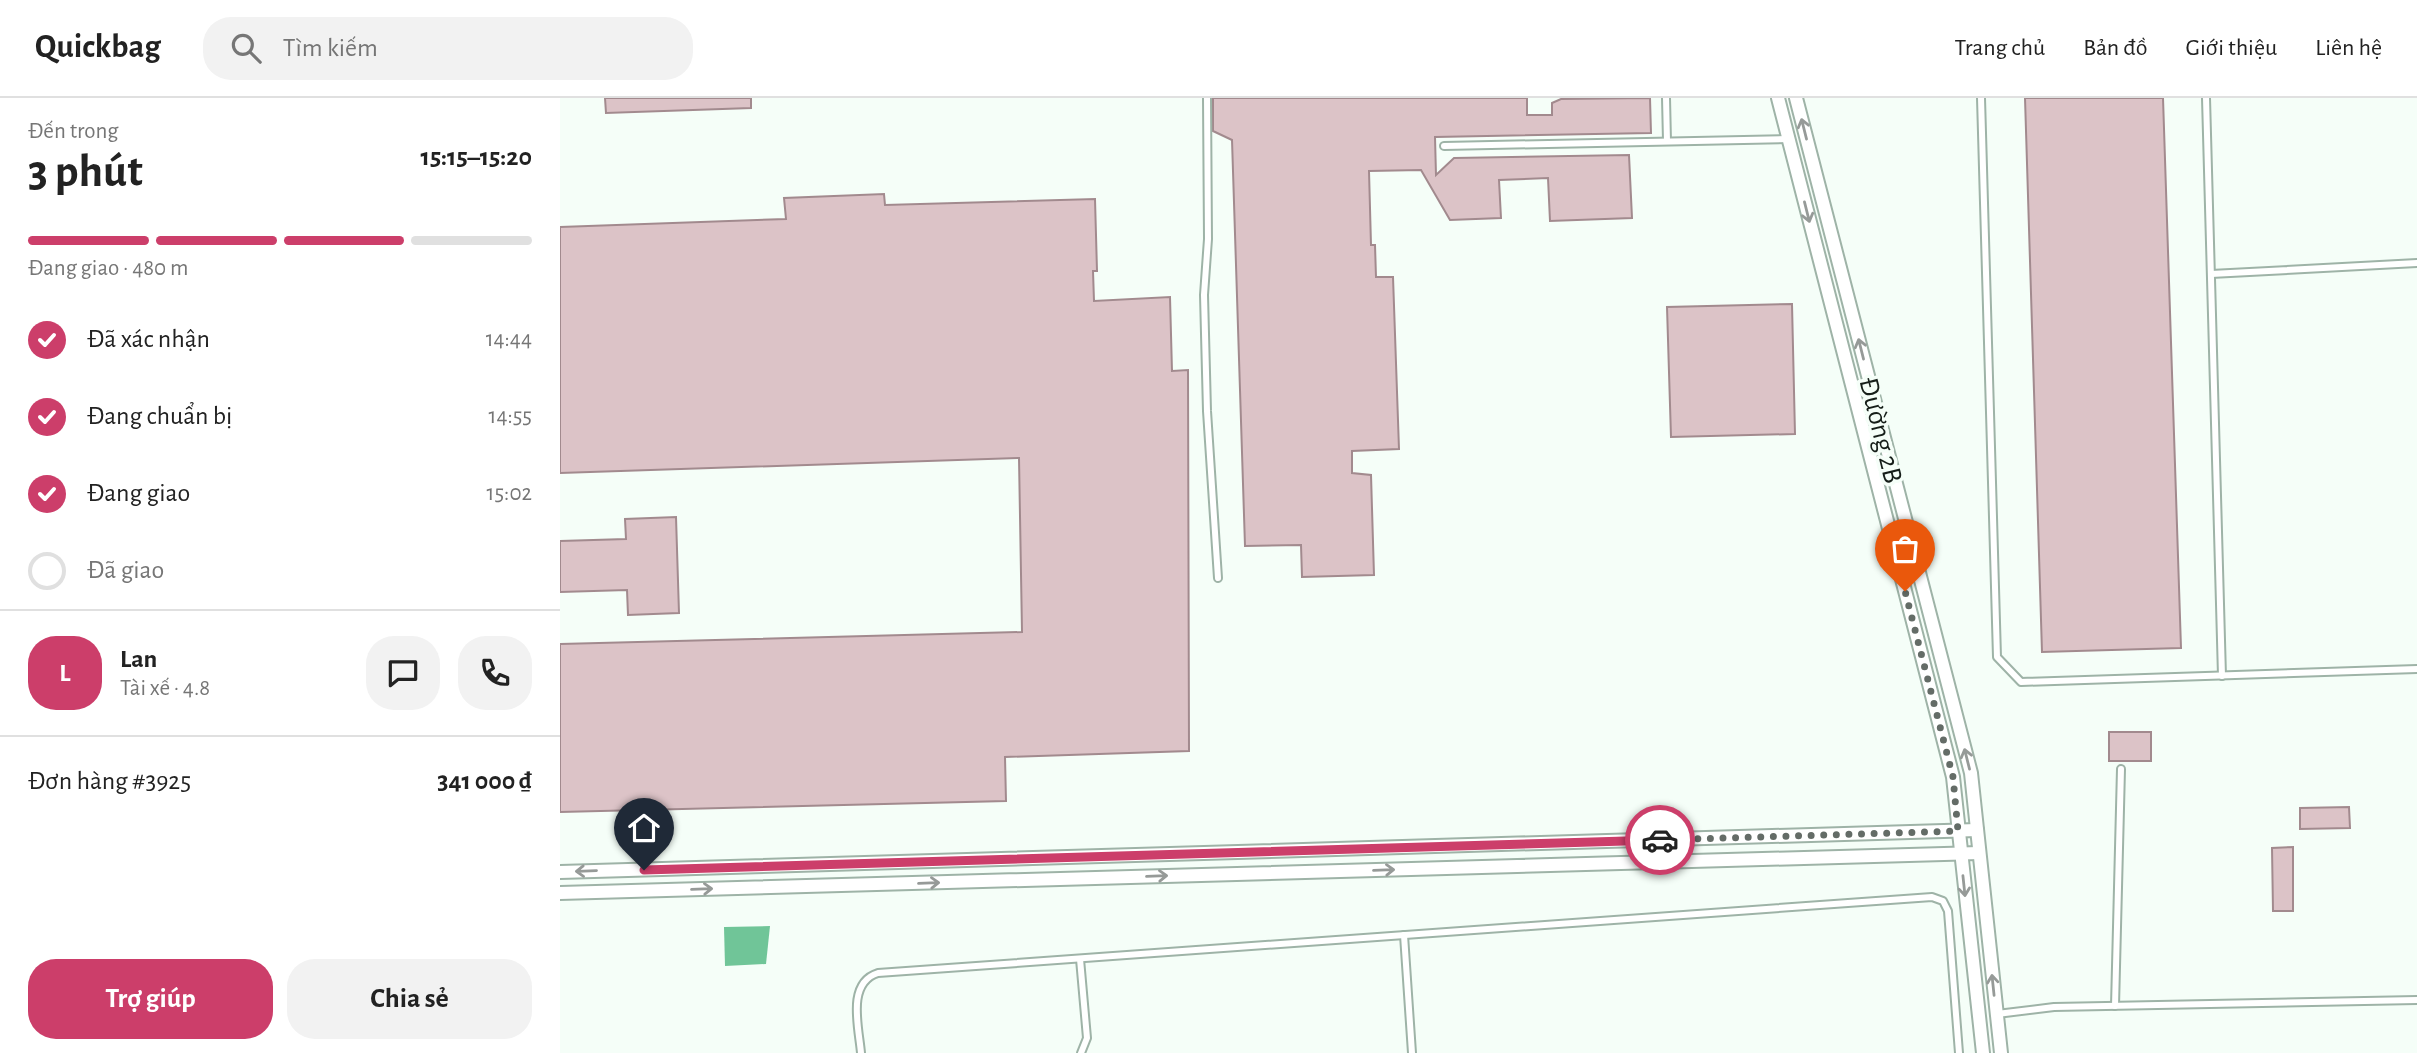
<!DOCTYPE html>
<html lang="vi">
<head>
<meta charset="utf-8">
<style>
  :root { --surface:#fff; --page:#f2f2f2; --text:#222; --muted:#767676; --line:#e0e0e0; --accent:#cc3e6a }
  body { margin:0; font-family:"Alegreya Sans",sans-serif; background:var(--page); color:var(--text); height:100vh; display:flex; flex-direction:column; font-size:26px; white-space:nowrap }
  * { box-sizing:border-box; margin:0 }
  p { font-size:23px; color:var(--muted) }
  .icon { flex:none; width:38px; height:38px; fill:none; stroke:currentColor; stroke-width:2; stroke-linecap:round; stroke-linejoin:round }
  .map { position:relative; flex:1; overflow:hidden }
  .sheet { display:flex; flex-direction:column; background:var(--surface); width:560px }
  .sheet>* { flex:none }
  .pin { position:absolute; display:grid; place-items:center; width:60px; height:60px; color:#fff; margin:-72px -30px; border-radius:50% 50% 50% 0; rotate:-45deg; box-shadow:0 0 7px #0007 }
  .pin .icon { rotate:45deg }
  .courier { position:absolute; display:grid; place-items:center; width:70px; height:70px; margin:-35px; border:5px solid #cc3e6a; border-radius:50%; background:#fff; color:#222; box-shadow:0 2px 9px #0007 }
  .summary em { font-style:normal; font-weight:700 }
  .summary div { display:flex; flex-direction:column-reverse }
  .summary { display:flex; align-items:center; justify-content:space-between; height:119px; padding:0 28px }
  h1 { font-size:46px; font-weight:700; line-height:52px }
  .bar { display:grid; grid-template-columns:repeat(4,1fr); gap:10px 7px; align-content:center; height:84px; padding:0 28px }
  .bar i { height:9px; border-radius:5px; background:var(--line) }
  .bar .active { background:var(--accent) }
  .bar p { grid-column:span 4 }
  .line { display:flex; align-items:center; gap:18px; padding:0 28px; border-top:2px solid var(--line) }
  .line div { flex:1 }
  .round { display:grid; place-items:center; flex:none; width:74px; height:74px; border-radius:28px; background:var(--page) }
  ol { padding:0 28px; list-style:none }
  li { display:flex; align-items:center; gap:21px; height:77px }
  li p { margin-inline-start:auto }
  li .icon { padding:7px; border-radius:50%; background:var(--accent); color:#fff; stroke-width:4 }
  li:last-child { color:var(--muted) }
  li i { width:38px; height:38px; border:4px solid var(--line); border-radius:50% }
  .button { display:flex; gap:14px; margin-top:auto; padding:14px 28px }
  .button a { flex:1; height:80px; border-radius:28px; background:var(--accent); color:#fff; font-size:28px; font-weight:700; line-height:80px; text-align:center }
  .button a+a { background:var(--page); color:var(--text) }
  header { display:flex; align-items:center; gap:42px; box-sizing:border-box; height:98px; padding:0 35px; background:var(--surface); border-bottom:2px solid var(--line) }
  header strong { font-size:33px }
  nav { display:flex; gap:38px; margin-inline-start:auto; font-size:24px }
  .search { width:490px; height:63px; background:var(--page); display:flex; align-items:center; gap:18px; box-sizing:border-box; padding:0 24px; border-radius:28px; color:var(--muted); font-size:26px }
  main { display:flex; flex:1; min-height:0 }
  .map>svg:first-child { display:block }
  .water { fill:#70c598 }
  .building { fill:#dcc3c7; stroke:#a28a8e; stroke-width:2 }
  .lines { fill:none; stroke-linecap:round; stroke-linejoin:round }
  .lane-casing { stroke:#9eb3a7; stroke-width:10 }
  .street-casing { stroke:#9eb3a7; stroke-width:16 }
  .lane { stroke:#fff; stroke-width:6 }
  .street { stroke:#fff; stroke-width:12 }
  .oneway { stroke:#969a98 }
  .done { stroke:#646c67; stroke-width:7; stroke-dasharray:0 12.6 }
  .route { stroke:#cc3e6a; stroke-width:9 }
  .labels { text-anchor:middle; stroke-width:7; stroke-linejoin:round; paint-order:stroke }
  .street-label { font-size:28px; fill:#161e19; stroke:#f5fef8 }
</style>
</head>
<body>
<header>
<strong>Quickbag</strong>
<div class="search"><svg class="icon" aria-label="search" viewBox="0 0 24 24"><circle cx="10" cy="10" r="6"/><path d="M15 15l6 6"/></svg>Tìm kiếm</div>
<nav><a>Trang chủ</a><a>Bản đồ</a><a>Giới thiệu</a><a>Liên hệ</a></nav>
</header>
<main>
<section class="sheet">
<div class="summary"><div><h1>3 phút</h1><p>Đến trong</p></div><em>15:15–15:20</em></div>
<div class="bar"><i class="active"></i><i class="active"></i><i class="active"></i><i></i><p>Đang giao · 480 m</p></div>
<ol>
<li><svg class="icon" aria-label="check" viewBox="0 0 24 24"><path d="M5 12l5 5 9-10"/></svg>Đã xác nhận<p>14:44</p></li>
<li><svg class="icon" aria-label="check" viewBox="0 0 24 24"><path d="M5 12l5 5 9-10"/></svg>Đang chuẩn bị<p>14:55</p></li>
<li><svg class="icon" aria-label="check" viewBox="0 0 24 24"><path d="M5 12l5 5 9-10"/></svg>Đang giao<p>15:02</p></li>
<li><i></i>Đã giao</li>
</ol>
<div class="line" style="height:126px"><b class="round" style="background:var(--accent);color:#fff">L</b><div><b>Lan</b><p>Tài xế · 4.8</p></div><a class="round"><svg class="icon" aria-label="chat" viewBox="0 0 24 24"><path d="M4 5h16v11H9l-5 4z"/></svg></a><a class="round"><svg class="icon" aria-label="phone" viewBox="0 0 24 24"><path d="M5 4h4l2 5-3 2q2 4 5 5l2-3 5 2v4C11 20 4 13 5 4z"/></svg></a></div>
<div class="line" style="height:91px"><div>Đơn hàng #3925</div><b>341 000 ₫</b></div>
<div class="button"><a>Trợ giúp</a><a>Chia sẻ</a></div>
</section>
<div class="map">
<svg width="1857" height="955" viewBox="0 0 1857 955">
  <rect width="100%" height="100%" fill="#f5fef8"/>
  <path class="water" d="M210,828l-4,38 -41,2 -1,-39z"/>
  <g class="building">
    <path d="M45,0h146v10l-145,5z"/>
    <path d="M653,0h314v17h25v-12l9,-4 89,-1 1,35 -216,4 1,38 18,-17 175,-3 3,63 -82,3 -2,-43 -49,2 2,38 -51,2 -29,-50 -52,1 2,74h4l1,32h17l6,172 -47,2v22l19,2 3,100 -72,2 -1,-32 -56,1 -13,-406 -19,-9z"/>
    <path d="M1465,0h138l18,550 -139,4z"/>
    <path d="M324,96l1,11 210,-6 2,72h-4l1,30 76,-4 2,74 16,-1 1,381 -184,6 1,44 -446,11v-168l462,-12 -3,-174 -459,15v-246l226,-8 -2,-21z"/>
    <path d="M1232,206l3,130 -124,3 -4,-130z"/>
    <path d="M116,419l3,96 -51,2 -1,-25 -67,2v-51l66,-2 -1,-20z"/>
    <rect x="1549" y="634" width="42" height="29"/>
    <path d="M1789,709l1,21 -50,1v-21z"/>
    <path d="M1733,749v64h-20l-1,-63z"/>
  </g>
  <g class="lines">
    <defs>
      <g id="lane">
        <path d="M647,0l1,141 -4,56 3,116 11,167"/>
        <path d="M1106,0l1,43"/>
        <path d="M1421,0l16,559 24,25 396,-13"/>
        <path d="M1646,0l16,578"/>
        <path d="M884,48l345,-7"/>
        <path d="M1651,176l206,-11"/>
        <path d="M844,837l8,118"/>
        <path d="M520,861l7,79 -6,15"/>
        <path d="M1555,908l6,-237"/>
        <path d="M1437,916l57,-7 363,-7"/>
        <path d="M301,955c-2,-25 -15,-70 17,-80l1054,-76 11,4 5,10 11,142"/>
      </g>
      <g id="street">
        <path d="M1218,0l175,679 30,276"/>
        <path d="M1236,0l175,675 30,280"/>
        <path d="M0,774l1417,-42"/>
        <path d="M0,795l1419,-40"/>
      </g>
    </defs>
    <use href="#lane" class="lane-casing"/>
    <use href="#street" class="street-casing"/>
    <use href="#lane" class="lane"/>
    <use href="#street" class="street"/>
  </g>
  <defs><path id="oneway-shaft" d="M-6 0H5M1.5-3L5.5 0L1.5 3" fill="none" stroke-width="1.6" stroke-linecap="round" stroke-linejoin="round" transform="scale(1.75)"/></defs>
  <g class="oneway">
    <use href="#oneway-shaft" transform="translate(1244 31) rotate(-104)"/>
    <use href="#oneway-shaft" transform="translate(1247 114) rotate(76)"/>
    <use href="#oneway-shaft" transform="translate(1301 251) rotate(-104)"/>
    <use href="#oneway-shaft" transform="translate(1407 661) rotate(-104)"/>
    <use href="#oneway-shaft" transform="translate(824 772) rotate(-2)"/>
    <use href="#oneway-shaft" transform="translate(26 773) rotate(178)"/>
    <use href="#oneway-shaft" transform="translate(597 778) rotate(-2)"/>
    <use href="#oneway-shaft" transform="translate(369 785) rotate(-2)"/>
    <use href="#oneway-shaft" transform="translate(1404 788) rotate(84)"/>
    <use href="#oneway-shaft" transform="translate(142 791) rotate(-2)"/>
    <use href="#oneway-shaft" transform="translate(1433 887) rotate(-96)"/>
  </g>
  <g class="lines">
    <path class="done" d="M1100,742l298,-9 -5,-54 -48,-186"/>
    <path class="route" d="M84,772l1016,-30"/>
  </g>
  <g class="labels">
    <g class="street-label">
      <text transform="translate(1322 332) rotate(76)" y="10">Đường 2B</text>
    </g>
  </g>
</svg>
<div class="pin" style="left:1345px;top:493px;background:#ea580c"><svg class="icon" aria-label="bag" viewBox="0 0 24 24"><path d="M5 8h14l-1 12H6zM9 8a3 3 0 0 1 6 0"/></svg></div>
<div class="pin" style="left:84px;top:772px;background:#1f2937"><svg class="icon" aria-label="home" viewBox="0 0 24 24"><path d="M3 11l9-7 9 7M6 9v11h12V9"/></svg></div>
<div class="courier" style="left:1100px;top:742px"><svg class="icon" aria-label="car" viewBox="0 0 24 24"><path d="M5 17H2v-5l4-1 3-4h7l3 4 3 1v5h-3M9 17h6M6 11h13"/><circle cx="7" cy="17" r="2"/><circle cx="17" cy="17" r="2"/></svg></div>
</div>
</main>
</body>
</html>
